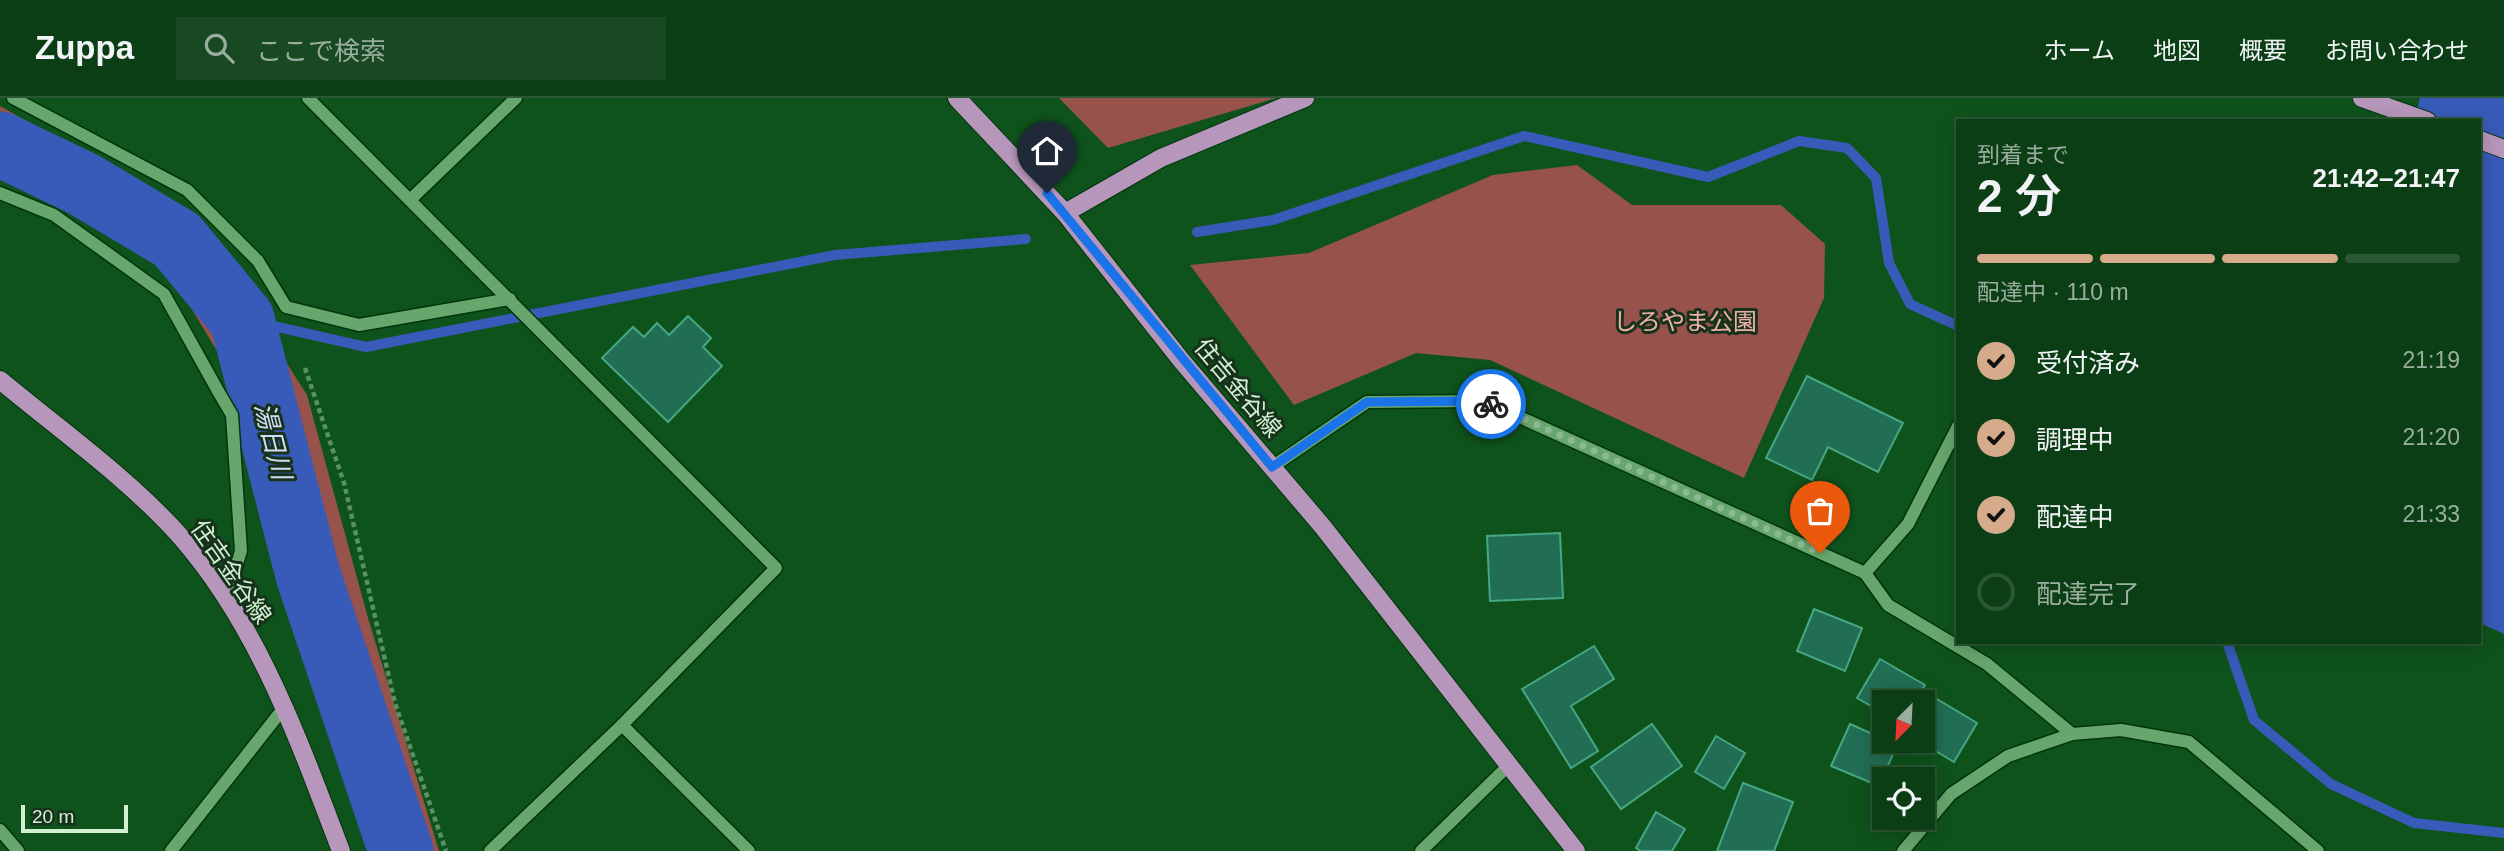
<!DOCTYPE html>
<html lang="ja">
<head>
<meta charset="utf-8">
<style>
  :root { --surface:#0b3e15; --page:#194922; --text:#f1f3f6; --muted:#9aaea0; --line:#2b5734; --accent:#d6ab8b }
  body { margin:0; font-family:Arial,"Noto Sans JP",sans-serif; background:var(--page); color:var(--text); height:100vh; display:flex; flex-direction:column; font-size:26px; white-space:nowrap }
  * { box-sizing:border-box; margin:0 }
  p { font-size:23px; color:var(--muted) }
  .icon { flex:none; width:38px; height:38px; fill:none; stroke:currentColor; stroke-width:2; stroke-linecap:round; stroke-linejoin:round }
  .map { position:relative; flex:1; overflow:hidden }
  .details { position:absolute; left:1956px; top:21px; width:525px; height:525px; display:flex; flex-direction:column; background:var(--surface); border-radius:0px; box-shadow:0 4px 18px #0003,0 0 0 2px var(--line) }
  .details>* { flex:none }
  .needle { width:46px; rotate:204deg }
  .buttons { position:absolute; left:1872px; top:592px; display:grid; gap:14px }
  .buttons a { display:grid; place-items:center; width:63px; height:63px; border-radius:0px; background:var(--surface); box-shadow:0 4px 18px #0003,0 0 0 2px var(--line); font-size:35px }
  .scale { position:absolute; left:21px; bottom:18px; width:107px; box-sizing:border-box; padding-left:7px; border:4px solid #d0f0d1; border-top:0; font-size:19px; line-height:24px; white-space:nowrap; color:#d0f0d1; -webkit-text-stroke:5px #17321a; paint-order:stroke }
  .pin { position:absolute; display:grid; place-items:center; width:60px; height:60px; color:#fff; margin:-72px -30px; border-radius:50% 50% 50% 0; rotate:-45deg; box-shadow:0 0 7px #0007 }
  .pin .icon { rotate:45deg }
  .courier { position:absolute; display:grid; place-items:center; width:70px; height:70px; margin:-35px; border:5px solid #1a73e8; border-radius:50%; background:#fff; color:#222; box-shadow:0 2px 9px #0007 }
  .headline em { font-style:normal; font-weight:600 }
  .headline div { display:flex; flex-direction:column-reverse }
  .headline { display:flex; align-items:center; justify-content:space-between; height:119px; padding:0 21px }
  h1 { font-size:46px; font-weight:600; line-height:52px }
  .bar { display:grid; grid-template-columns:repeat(4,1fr); gap:10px 7px; align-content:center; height:84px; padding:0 21px }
  .bar i { height:9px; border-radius:5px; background:var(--line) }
  .bar .active { background:var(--accent) }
  .bar p { grid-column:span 4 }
  ol { padding:0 21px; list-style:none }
  li { display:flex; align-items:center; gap:21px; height:77px }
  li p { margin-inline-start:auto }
  li .icon { padding:7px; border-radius:50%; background:var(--accent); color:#111; stroke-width:4 }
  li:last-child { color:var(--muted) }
  li i { width:38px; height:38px; border:4px solid var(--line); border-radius:50% }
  header { display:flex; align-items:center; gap:42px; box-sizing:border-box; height:98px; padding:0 35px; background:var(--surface); border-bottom:2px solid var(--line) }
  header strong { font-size:33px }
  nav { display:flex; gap:38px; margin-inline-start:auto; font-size:24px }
  .search { width:490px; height:63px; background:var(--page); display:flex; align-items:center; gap:18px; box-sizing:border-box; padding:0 24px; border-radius:0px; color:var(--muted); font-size:26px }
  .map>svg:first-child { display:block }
  .green { fill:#97524c }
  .water { fill:#385ab8 }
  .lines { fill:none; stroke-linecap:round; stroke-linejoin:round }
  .stream { stroke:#385ab8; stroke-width:10 }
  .river { stroke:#385ab8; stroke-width:65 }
  .building { fill:#216e54; stroke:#45a783; stroke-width:2 }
  .minor-casing { stroke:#01350c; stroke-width:15 }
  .major-casing { stroke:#01350c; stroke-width:20 }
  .path { stroke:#5a9062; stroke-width:4.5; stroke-dasharray:5 3.5; stroke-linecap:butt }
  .minor { stroke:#67a66c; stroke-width:12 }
  .major { stroke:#b696ba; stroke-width:18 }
  .done { stroke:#8cb992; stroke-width:7; stroke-dasharray:0 12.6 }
  .route { stroke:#1a73e8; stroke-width:9 }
  .labels { text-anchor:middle; stroke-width:6; stroke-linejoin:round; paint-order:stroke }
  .park-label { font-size:24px; fill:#eeb0a9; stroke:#17321a }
  .street-label { font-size:24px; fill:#d0f0d1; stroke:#17321a }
  .water-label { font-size:26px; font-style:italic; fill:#d0dcf5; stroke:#17321a }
</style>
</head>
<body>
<header>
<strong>Zuppa</strong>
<div class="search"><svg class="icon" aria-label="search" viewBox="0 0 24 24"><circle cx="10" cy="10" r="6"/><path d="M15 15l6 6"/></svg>ここで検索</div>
<nav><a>ホーム</a><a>地図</a><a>概要</a><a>お問い合わせ</a></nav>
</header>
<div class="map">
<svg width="2504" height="753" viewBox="0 0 2504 753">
  <rect width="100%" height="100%" fill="#0f531c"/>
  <g class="green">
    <path d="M1059,0h217l-168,50z"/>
    <path d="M0,8l193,110 114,179 61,223 71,233h-63l-126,-445 -84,-140 -166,-97z"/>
    <path d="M1577,67l55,40h149l44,39 -1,54 -80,180 -254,-118 -74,-7 -122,52 -104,-140 119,-12 184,-78z"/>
  </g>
  <path class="water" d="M2420,0h84v536l-24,-11v-502h-66z"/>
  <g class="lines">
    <g class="stream">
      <path d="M1197,134l76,-12 251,-84 184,41 91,-36 48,7 29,30 13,85 21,41 48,22"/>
      <path d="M242,221l124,28 469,-92 191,-16"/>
      <path d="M2227,544l27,78 77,64 83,39 90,10"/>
    </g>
    <path class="river" d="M0,46l83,40 94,56 65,79 66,256 93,276"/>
  </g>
  <g class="building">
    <path d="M688,218l23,22 -8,9 19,19 -54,56 -66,-64 31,-31 11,10 13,-14 12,12z"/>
    <path d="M1807,278l96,47 -25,49 -50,-25 -16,33 -46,-22z"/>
    <path d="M1560,435l3,65 -73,3 -3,-65z"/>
    <path d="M1814,511l48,19 -17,43 -48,-20z"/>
    <path d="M1594,548l20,33 -43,27 27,45 -27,17 -49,-79z"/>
    <path d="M1880,561l45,26 -10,17h-30v12l-28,-16z"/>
    <path d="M1932,598l45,27 -23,39 -37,-22h6v-29z"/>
    <path d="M1652,626l30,42 -61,43 -30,-42z"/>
    <path d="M1850,626l47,21 -18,41 -48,-20z"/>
    <path d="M1716,638l29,17 -21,36 -29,-17z"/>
    <path d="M1743,685l50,19 -19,49h-57z"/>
    <path d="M1656,714l29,17 -13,22h-31l-5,-3z"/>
  </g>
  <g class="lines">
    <defs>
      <g id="minor">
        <path d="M13,0l174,92 71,71 28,46 73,18 151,-26"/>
        <path d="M308,0l468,470 -154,157 127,126"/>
        <path d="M0,95l54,22 110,79 54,97 14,24 9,136 -15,48"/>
        <path d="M410,102l106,-102"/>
        <path d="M1272,369l95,-65 117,-1 381,172 43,-49 50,-98"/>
        <path d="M1865,475l23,32 99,59 85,70"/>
        <path d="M0,732l18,21"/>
        <path d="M171,753l115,-146"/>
        <path d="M490,753l132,-126"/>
        <path d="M1421,753l87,-85"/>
        <path d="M1903,753l48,-57 57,-38 64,-22 49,-4 68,12 129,109"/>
      </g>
      <g id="major">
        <path d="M957,0l108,115 116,147 142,167 253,324"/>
        <path d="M2362,0l65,23"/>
        <path d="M2480,42l24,9"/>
        <path d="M1065,115l96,-55 144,-60"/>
        <path d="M0,282c60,50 128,98 180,156 79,90 119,205 161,315"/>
      </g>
    </defs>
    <use href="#minor" class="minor-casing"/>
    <use href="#major" class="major-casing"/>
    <path class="path" d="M305,270l39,115 51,220 51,148"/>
    <use href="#minor" class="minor"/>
    <use href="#major" class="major"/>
  </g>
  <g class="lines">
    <path class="done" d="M1491,306l329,149"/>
    <path class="route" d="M1047,95l225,274 95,-65 117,-1 7,3"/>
  </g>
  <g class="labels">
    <g class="park-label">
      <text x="1685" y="232">しろやま公園</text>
    </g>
    <g class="street-label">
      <text transform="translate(1238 290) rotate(50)" y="8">住吉金谷線</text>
      <text transform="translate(231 474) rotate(55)" y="8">住吉金谷線</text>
    </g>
    <g class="water-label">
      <text transform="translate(273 343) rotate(76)" y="9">湯日川</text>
    </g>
  </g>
</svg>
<div class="buttons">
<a><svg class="needle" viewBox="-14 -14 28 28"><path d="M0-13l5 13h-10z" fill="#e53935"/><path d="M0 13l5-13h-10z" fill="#9aaea0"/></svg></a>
<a><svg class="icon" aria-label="locate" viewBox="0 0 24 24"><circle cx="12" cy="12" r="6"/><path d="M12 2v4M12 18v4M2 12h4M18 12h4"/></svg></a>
</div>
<div class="scale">20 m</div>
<div class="pin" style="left:1820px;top:455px;background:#ea580c"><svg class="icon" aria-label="bag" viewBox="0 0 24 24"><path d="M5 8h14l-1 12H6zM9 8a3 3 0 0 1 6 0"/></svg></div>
<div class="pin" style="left:1047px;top:95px;background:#1f2937"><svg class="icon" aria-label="home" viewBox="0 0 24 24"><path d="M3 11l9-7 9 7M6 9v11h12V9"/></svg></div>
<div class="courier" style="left:1491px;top:306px"><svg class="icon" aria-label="bike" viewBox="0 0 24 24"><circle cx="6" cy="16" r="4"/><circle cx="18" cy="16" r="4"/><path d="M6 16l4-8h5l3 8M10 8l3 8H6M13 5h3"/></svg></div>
<section class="details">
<div class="headline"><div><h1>2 分</h1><p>到着まで</p></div><em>21:42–21:47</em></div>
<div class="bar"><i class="active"></i><i class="active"></i><i class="active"></i><i></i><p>配達中 · 110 m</p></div>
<ol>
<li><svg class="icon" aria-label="check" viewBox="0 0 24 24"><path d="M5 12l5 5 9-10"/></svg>受付済み<p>21:19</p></li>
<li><svg class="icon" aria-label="check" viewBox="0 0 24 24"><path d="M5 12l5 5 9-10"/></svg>調理中<p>21:20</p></li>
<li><svg class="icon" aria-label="check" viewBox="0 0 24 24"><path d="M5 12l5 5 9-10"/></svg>配達中<p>21:33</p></li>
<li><i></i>配達完了</li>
</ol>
</section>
</div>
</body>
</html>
